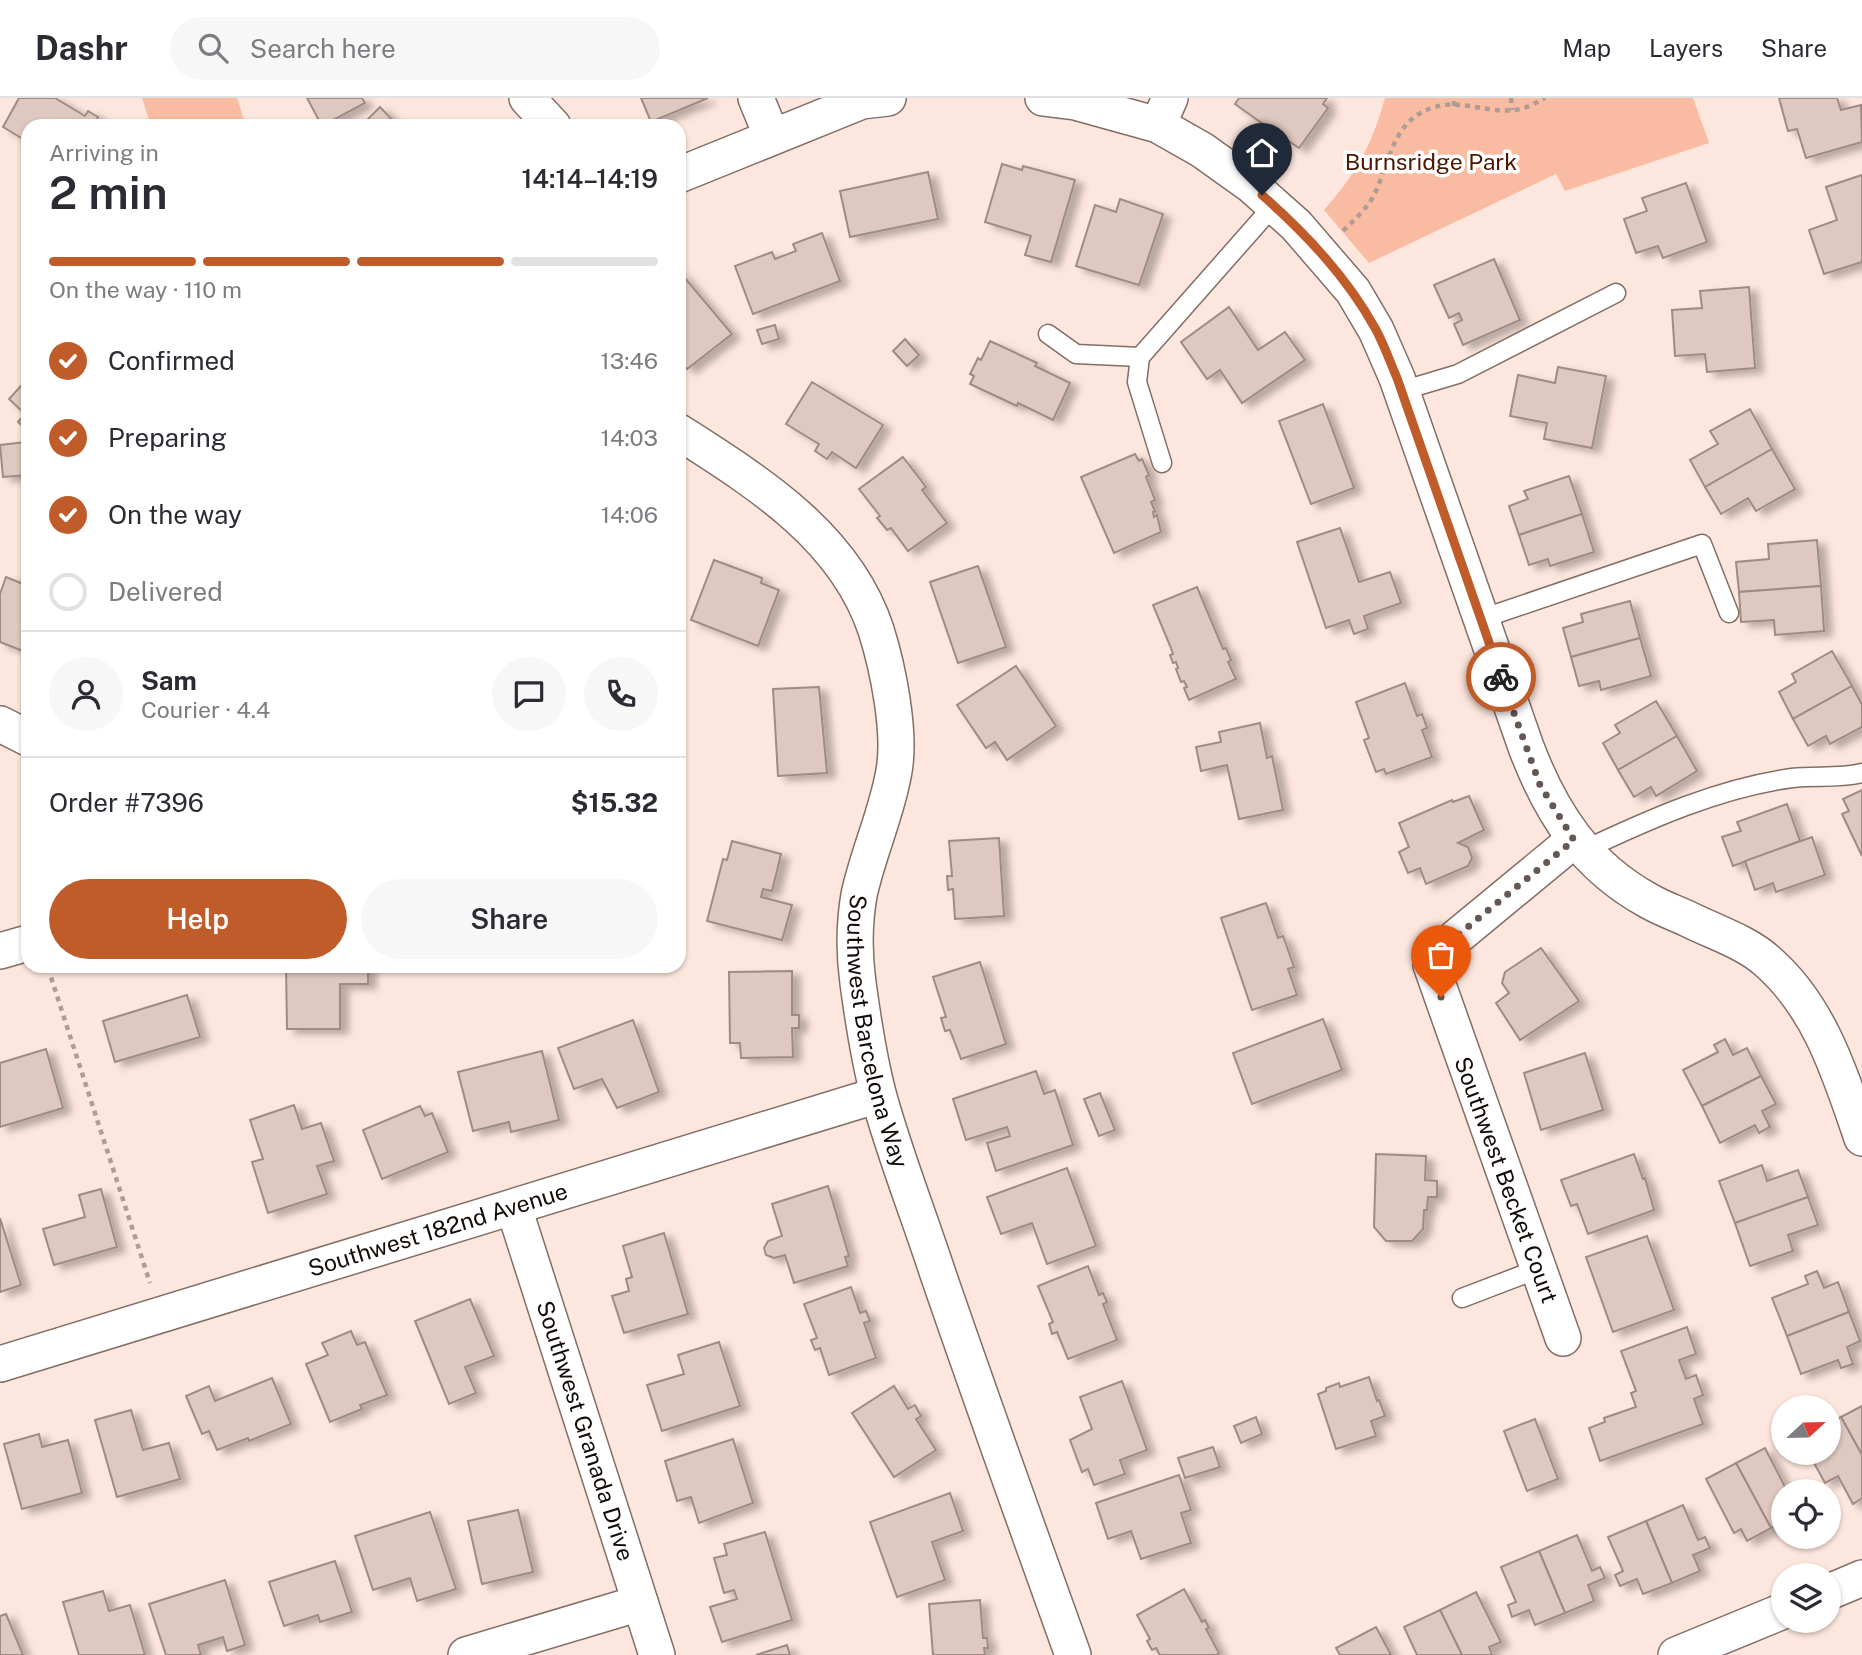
<!DOCTYPE html>
<html lang="en">
<head>
<meta charset="utf-8">
<style>
  :root { --surface:#fff; --page:#f7f7f7; --text:#2b2b33; --muted:#7c7c81; --line:#e1e1e2; --accent:#c05b2a }
  body { margin:0; font-family:"Public Sans",sans-serif; background:var(--page); color:var(--text); height:100vh; display:flex; flex-direction:column; font-size:26px; white-space:nowrap }
  * { box-sizing:border-box; margin:0 }
  p { font-size:23px; color:var(--muted) }
  .icon { flex:none; width:38px; height:38px; fill:none; stroke:currentColor; stroke-width:2; stroke-linecap:round; stroke-linejoin:round }
  .map { position:relative; flex:1; overflow:hidden }
  .details { position:absolute; left:21px; top:21px; width:665px; height:854px; display:flex; flex-direction:column; background:var(--surface); border-radius:21px; box-shadow:0 2px 5px #0004 }
  .details>* { flex:none }
  .needle { width:46px; rotate:68deg }
  .buttons { position:absolute; left:1771px; top:1297px; display:grid; gap:14px }
  .buttons a { display:grid; place-items:center; width:70px; height:70px; border-radius:50%; background:var(--surface); box-shadow:0 2px 5px #0004; font-size:35px }
  .pin { position:absolute; display:grid; place-items:center; width:60px; height:60px; color:#fff; margin:-72px -30px; border-radius:50% 50% 50% 0; rotate:-45deg; box-shadow:0 0 7px #0007 }
  .pin .icon { rotate:45deg }
  .courier { position:absolute; display:grid; place-items:center; width:70px; height:70px; margin:-35px; border:5px solid #c05b2a; border-radius:50%; background:#fff; color:#222; box-shadow:0 2px 9px #0007 }
  .overview em { font-style:normal; font-weight:600 }
  .overview div { display:flex; flex-direction:column-reverse }
  .overview { display:flex; align-items:center; justify-content:space-between; height:119px; padding:0 28px }
  h1 { font-size:46px; font-weight:600; line-height:52px }
  .bar { display:grid; grid-template-columns:repeat(4,1fr); gap:10px 7px; align-content:center; height:84px; padding:0 28px }
  .bar i { height:9px; border-radius:5px; background:var(--line) }
  .bar .current { background:var(--accent) }
  .bar p { grid-column:span 4 }
  .line { display:flex; align-items:center; gap:18px; padding:0 28px; border-top:2px solid var(--line) }
  .line div { flex:1 }
  .round { display:grid; place-items:center; flex:none; width:74px; height:74px; border-radius:37px; background:var(--page) }
  ol { padding:0 28px; list-style:none }
  li { display:flex; align-items:center; gap:21px; height:77px }
  li p { margin-inline-start:auto }
  li .icon { padding:7px; border-radius:50%; background:var(--accent); color:#fff; stroke-width:4 }
  li:last-child { color:var(--muted) }
  li i { width:38px; height:38px; border:4px solid var(--line); border-radius:50% }
  .cta { display:flex; gap:14px; margin-top:auto; padding:14px 28px }
  .cta a { flex:1; height:80px; border-radius:42px; background:var(--accent); color:#fff; font-size:28px; font-weight:600; line-height:80px; text-align:center }
  .cta a+a { background:var(--page); color:var(--text) }
  header { display:flex; align-items:center; gap:42px; box-sizing:border-box; height:98px; padding:0 35px; background:var(--surface); border-bottom:2px solid var(--line) }
  header strong { font-size:33px }
  nav { display:flex; gap:38px; margin-inline-start:auto; font-size:24px }
  .search { width:490px; height:63px; background:var(--page); display:flex; align-items:center; gap:18px; box-sizing:border-box; padding:0 24px; border-radius:38px; color:var(--muted); font-size:26px }
  .map>svg:first-child { display:block }
  .green { fill:#f9bca3 }
  .building { fill:#dec8bf; stroke:#a08b83; stroke-width:2; filter:url(#shadow) }
  .lines { fill:none; stroke-linecap:round; stroke-linejoin:round }
  .lane-casing { stroke:#826e65; stroke-width:21 }
  .street-casing { stroke:#826e65; stroke-width:38 }
  .path { stroke:#ae9c95; stroke-width:4.5; stroke-dasharray:5 5; stroke-linecap:butt }
  .lane { stroke:#fff; stroke-width:18 }
  .street { stroke:#fff; stroke-width:35 }
  .done { stroke:#655853; stroke-width:7; stroke-dasharray:0 12.6 }
  .route { stroke:#c05b2a; stroke-width:9 }
  .labels { text-anchor:middle; stroke-width:7; stroke-linejoin:round; paint-order:stroke }
  .park-label { font-size:23px; fill:#4c1700; stroke:#fff }
  .street-label { font-size:23px; fill:#130b08; stroke:#fff }
</style>
</head>
<body>
<header>
<strong>Dashr</strong>
<div class="search"><svg class="icon" aria-label="search" viewBox="0 0 24 24"><circle cx="10" cy="10" r="6"/><path d="M15 15l6 6"/></svg>Search here</div>
<nav><a>Map</a><a>Layers</a><a>Share</a></nav>
</header>
<div class="map">
<svg width="1862" height="1557" viewBox="0 0 1862 1557">
  <defs>
    <filter id="shadow"><feDropShadow dx="8" dy="4.5" stdDeviation="3.5" flood-color="#0004"/></filter>
  </defs>
  <rect width="100%" height="100%" fill="#fde6dd"/>
  <g class="green">
    <path d="M142,0h95l9,28h-95z"/>
    <path d="M1385,0h308l16,45 -144,48 -9,-17 -187,89 -45,-53c32,-36 48,-65 61,-112z"/>
  </g>
  <g class="building">
    <path d="M19,0h36l30,18 3,-5 10,6 -5,9h-65v16l-25,-15z"/>
    <path d="M307,0h55l3,5 -43,23z"/>
    <path d="M641,0h67l-57,24z"/>
    <path d="M1239,0h88l-4,6 5,4 -29,40 -24,-16 -4,4 -11,-7 3,-5 -28,-20z"/>
    <path d="M1779,0h58l4,12 20,-5 1,37 -56,16 -9,-29 -9,2z"/>
    <path d="M380,9l18,19h-37z"/>
    <path d="M1002,66l20,6 1,-4 52,14 -24,82 -26,-7 6,-19 -46,-14z"/>
    <path d="M928,74l10,47 -88,18 -10,-46z"/>
    <path d="M1862,77v87l-38,12 -15,-44 28,-10 -11,-33z"/>
    <path d="M1686,85l21,59 -44,16 -5,-12 -22,7 -12,-34 23,-8 -5,-13z"/>
    <path d="M1120,101l43,15 -24,71 -63,-19 19,-61 21,7z"/>
    <path d="M822,135l18,48 -87,33 -18,-48 37,-14 3,7 21,-8 -3,-7z"/>
    <path d="M1494,161l26,61 -57,25 -9,-21 8,-4 -3,-7 -10,5 -15,-33z"/>
    <path d="M679,173l53,63 -45,35 -8,-10z"/>
    <path d="M1749,189l6,81 -48,4 -2,-18 -30,2 -3,-46 30,-2 -2,-17z"/>
    <path d="M1229,209l29,43 27,-18 20,28 -63,43 -22,-33 -13,9 -26,-37z"/>
    <path d="M775,227l4,14 -17,5 -5,-14z"/>
    <path d="M905,241l14,16 -12,11 -14,-15z"/>
    <path d="M990,243l47,22 -2,3 35,17 -17,37 -35,-17 -1,3 -47,-22 4,-8 -4,-2 8,-16 3,2z"/>
    <path d="M1558,269l48,9 -14,72 -48,-9 3,-16 -37,-7 8,-41 37,8z"/>
    <path d="M28,280v53l-10,-9 7,-8 -16,-15z"/>
    <path d="M812,284l71,43 -27,43 -24,-16 -5,7 -12,-8 4,-7 -33,-20z"/>
    <path d="M1323,306l31,84 -43,16 -32,-83z"/>
    <path d="M1750,311l22,40 -67,38 -15,-27 28,-16 -8,-13z"/>
    <path d="M26,344l2,33 -25,2 -3,-32z"/>
    <path d="M1772,351l23,40 -39,22 -8,-13 -27,16 -16,-27z"/>
    <path d="M1135,356l4,7 3,-2 7,16 -3,2 9,23 -4,2 4,9 -2,1 1,5 3,-2 4,17 -47,21 -33,-76z"/>
    <path d="M903,359l23,30 -4,3 25,33 -39,28 -17,-23 -4,2 -10,-12 3,-2 -21,-27z"/>
    <path d="M1569,378l13,38 -63,21 -10,-29 19,-7 -4,-8z"/>
    <path d="M1582,416l12,38 -44,14 -2,-7 -19,6 -10,-30z"/>
    <path d="M1340,430l19,54 31,-10 11,31 -37,13 4,13 -14,5 -5,-14 -23,8 -29,-86z"/>
    <path d="M1817,442l4,46 -82,6 -3,-30 33,-3 -1,-15z"/>
    <path d="M714,462l48,18 -1,5 18,7 -21,56 -67,-26z"/>
    <path d="M978,468l28,81 -48,16 -28,-81z"/>
    <path d="M6,479l22,9v67l-28,-11v-48z"/>
    <path d="M1821,488l3,45 -49,4 -1,-15 -33,2 -2,-30z"/>
    <path d="M1197,489l26,62 3,-1 5,12 -3,2 8,17 -47,21 -5,-12 3,-1 -3,-6 -3,1 -5,-13 2,-1 -2,-6 -3,1 -3,-8 3,-1 -2,-6 -18,-43z"/>
    <path d="M1630,503l10,37 -69,19 -8,-29 20,-6 -2,-8z"/>
    <path d="M1640,540l11,38 -50,14 -2,-9 -20,5 -8,-29z"/>
    <path d="M1832,553l20,35 -59,33 -14,-27 17,-10 -4,-8z"/>
    <path d="M1016,568l40,60 -49,34 -12,-18 -9,6 -29,-43z"/>
    <path d="M1405,585l12,33 5,-2 5,14 -5,2 10,27 -46,17 -2,-5 -8,3 -12,-32 5,-2 -13,-36z"/>
    <path d="M1852,588l10,19v22l-32,17 -4,-8 -18,10 -15,-27z"/>
    <path d="M819,589l8,86 -49,3 -5,-87z"/>
    <path d="M1656,603l21,35 -59,34 -15,-27 17,-10 -5,-8z"/>
    <path d="M1260,625l7,35 5,-2 11,54 -44,9 -12,-54 -26,6 -5,-24 25,-5 -2,-10z"/>
    <path d="M1677,638l20,35 -41,25 -5,-9 -17,10 -16,-27z"/>
    <path d="M1862,692v66l-20,-42 7,-3 -6,-12z"/>
    <path d="M1469,698l15,34 -26,13 10,4 4,11 -4,8 -42,18 -6,-16 -12,5 -9,-21 10,-5 -10,-24 53,-23 1,2z"/>
    <path d="M1787,706l13,37 -67,25 -11,-29 19,-6 -4,-9z"/>
    <path d="M1812,739l13,38 -49,17 -3,-9 -18,7 -10,-29z"/>
    <path d="M999,740l5,78 -49,3 -2,-30 -5,1 -1,-14h5l-3,-35z"/>
    <path d="M732,743l49,13 -9,37 -9,-2 -2,8 31,8 -10,35 -75,-19 16,-62 4,1z"/>
    <path d="M1266,805l12,35 5,-2 11,31 -6,2 9,26 -45,15 -31,-92z"/>
    <path d="M1541,850l38,53 -59,39 -24,-37 13,-10 -7,-10 3,-11z"/>
    <path d="M980,864l26,82 -45,15 -11,-29 -5,1 -4,-13 5,-1 -13,-40z"/>
    <path d="M286,868h82v18h-28v45h-53z"/>
    <path d="M792,873v44h7v13h-7l1,29 -52,1 -1,-15h-10l-1,-71z"/>
    <path d="M187,897l13,42 -85,25 -12,-41z"/>
    <path d="M1323,921l19,51 -90,34 -19,-51z"/>
    <path d="M633,922l26,72 -42,16 -15,-29 -28,10 -16,-41z"/>
    <path d="M1725,941l8,16 14,-7 14,28 -59,30 -19,-36 35,-18 -4,-7z"/>
    <path d="M46,951l17,59 -63,19v-64z"/>
    <path d="M542,953l17,69 -48,12 -2,-10 -36,9 -15,-59z"/>
    <path d="M1585,955l18,57 -62,20 -17,-57z"/>
    <path d="M1036,973l8,23 11,-4 18,55 -77,26 -9,-28 23,-7 -3,-9 -41,13 -13,-41z"/>
    <path d="M1761,978l15,28 -14,7 8,16 -11,6 -4,-8 -35,18 -18,-37z"/>
    <path d="M1100,995l15,37 -16,6 -15,-37z"/>
    <path d="M294,1007l8,24 19,-6 13,38 -17,5 10,28 -59,19 -16,-51 11,-3 -13,-39z"/>
    <path d="M420,1008l5,10 7,-3 16,39 -66,27 -19,-49z"/>
    <path d="M1376,1056l50,2 -1,24 12,1v16h-9l-1,13h-3l-1,19 -11,12h-26l-12,-14z"/>
    <path d="M1634,1056l9,25 2,-1 9,32 -66,24 -11,-30 -6,2 -10,-26z"/>
    <path d="M1762,1067l5,16 31,-11 10,27 -73,26 -16,-42z"/>
    <path d="M1067,1070l29,78 -49,18 -15,-41 -31,11 -14,-37z"/>
    <path d="M828,1088l21,70 -4,1 3,9 -54,17 -9,-28 -11,3 -8,-3 -2,-7 4,-7 14,-5 -10,-32z"/>
    <path d="M101,1091l16,58 -63,18 -11,-36 42,-12 -6,-22z"/>
    <path d="M1808,1099l10,28 -30,10 5,16 -43,15 -15,-43z"/>
    <path d="M0,1120l21,67 -21,7z"/>
    <path d="M664,1135l24,81 -64,19 -12,-37 17,-5 -3,-12 6,-2 -9,-31z"/>
    <path d="M1647,1138l27,74 -61,22 -27,-75z"/>
    <path d="M1088,1168l11,29 4,-2 4,9 -4,2 14,36 -49,19 -11,-27 -5,2 -3,-10 4,-2 -15,-36z"/>
    <path d="M1817,1173l7,17 14,-6 11,30 -62,24 -15,-38 36,-14 -3,-8z"/>
    <path d="M851,1189l9,26 6,-2 4,10 -6,2 12,35 -47,17 -9,-27 -5,2 -4,-10 6,-2 -13,-34z"/>
    <path d="M470,1201l24,57 -29,11 11,26 -27,11 -34,-83z"/>
    <path d="M1849,1214l11,29 -13,6 6,17 -12,4 -3,-8 -37,14 -14,-38z"/>
    <path d="M1687,1229l9,27 -17,6 7,19 10,-4 7,20 -9,4 9,25 -103,37 -11,-33 16,-6 -1,-4 32,-11 -5,-14 5,-2 -15,-40z"/>
    <path d="M351,1233l6,14 8,-3 22,53 -27,10 2,4 -32,13 -24,-58 22,-9 -6,-12z"/>
    <path d="M719,1244l21,64 -78,25 -15,-46 37,-11 -6,-19z"/>
    <path d="M1369,1279l8,24 2,-1 6,16 -14,5 5,15 -40,13 -18,-55 8,-3v-3l13,-5 1,4z"/>
    <path d="M272,1280l19,46 -42,17 -1,-3 -31,12 -8,-19 -7,3 -16,-38 23,-10 6,15z"/>
    <path d="M1122,1283l25,69 -27,10 5,14 -31,11 -6,-16 -6,3 -12,-32 22,-11 -12,-32z"/>
    <path d="M894,1288l14,23 7,-4 6,11 -5,3 20,31 -42,27 -42,-64z"/>
    <path d="M1862,1308v49l-21,-38z"/>
    <path d="M131,1312l12,40 26,-7 11,36 -63,18 -22,-77z"/>
    <path d="M1256,1319l6,17 -21,9 -7,-17z"/>
    <path d="M1841,1319l21,38v43l-9,6 -15,-28 -13,7 -17,-31h21v-28z"/>
    <path d="M1535,1321l23,60 -31,12 -23,-60z"/>
    <path d="M39,1336l3,13 26,-7 14,53 -60,16 -18,-65z"/>
    <path d="M733,1341l20,64 -54,20 -8,-26 -14,4 -12,-40z"/>
    <path d="M1213,1349l7,20 -35,11 -7,-20z"/>
    <path d="M1765,1350l22,43h-4v31l-12,6 -35,-65z"/>
    <path d="M1736,1365l35,65 -24,13 -6,-12 -7,4 -28,-54z"/>
    <path d="M1179,1377l12,35 -10,3 10,30 -50,16 -10,-28 -23,8 -12,-36z"/>
    <path d="M950,1395l13,38 -31,11 13,38 -48,17 -27,-75z"/>
    <path d="M1683,1407l15,35 7,-3 5,11 -17,7 7,16 -28,12 -26,-62z"/>
    <path d="M518,1412l15,62 -51,12 -14,-63z"/>
    <path d="M430,1414l26,77 -39,12 -7,-23 -37,12 -18,-54z"/>
    <path d="M1646,1423l26,62 -29,11 -6,-15 -17,7 -5,-11 8,-4 -15,-34z"/>
    <path d="M765,1434l27,88 -70,22 -12,-35 27,-8 -3,-9 -10,3 -10,-35 13,-3 -3,-11z"/>
    <path d="M1577,1437l15,36 8,-4 5,11 -17,7 6,16 -29,12 -26,-62z"/>
    <path d="M1539,1453l26,62 -30,12 -6,-15 -17,7 -4,-12 8,-3 -15,-35z"/>
    <path d="M335,1463l17,51 -32,10 -2,-7 -34,11 -15,-44z"/>
    <path d="M225,1482l20,65 -18,6 -4,-14 -25,8 3,10h-35l-17,-51z"/>
    <path d="M1184,1491l18,33 3,-2 4,8 -3,1 13,24 -3,2h-56l-4,-7 -4,2 -5,-9 3,-2 -13,-24z"/>
    <path d="M103,1493l6,20 21,-6 15,50h-66l-16,-53z"/>
    <path d="M1476,1494l25,50 -12,5 3,8h-30l-22,-45z"/>
    <path d="M980,1502l3,38h4l1,10h-4l1,7h-52l-4,-51z"/>
    <path d="M1440,1512l22,45h-45l-13,-28z"/>
    <path d="M6,1516l17,41h-23v-39z"/>
    <path d="M1376,1529l15,28h-51l-4,-7z"/>
    <path d="M787,1547l3,10h-34z"/>
  </g>
  <g class="lines">
    <defs>
      <g id="lane">
        <path d="M1048,236l28,20 64,3"/>
        <path d="M1401,293l57,-17 158,-81"/>
        <path d="M1162,365l-25,-81 3,-25 134,-152"/>
        <path d="M1481,521l221,-75 27,69"/>
        <path d="M1584,752c66,-31 135,-62 208,-72 23,-3 47,1 70,-5"/>
        <path d="M1462,1200l76,-29"/>
      </g>
      <g id="street">
        <path d="M527,0l26,28"/>
        <path d="M756,0l16,39"/>
        <path d="M1043,0l32,4 83,23 44,25 49,35 45,40 57,66 23,39 21,48 129,369c25,66 59,119 123,154 12,7 26,12 39,18 26,13 58,23 79,42 53,46 73,113 95,177"/>
        <path d="M1158,27l12,-27"/>
        <path d="M679,77l183,-74 26,-3"/>
        <path id="s1" d="M679,334c78,50 166,104 197,198 12,38 25,102 18,141 -7,42 -26,82 -35,124 -5,29 -5,59 -1,88 5,37 11,77 21,114 16,58 39,116 58,174 44,128 90,256 136,384"/>
        <path d="M0,626l28,14"/>
        <path d="M0,853l28,-8"/>
        <path id="s2" d="M514,1110l143,447"/>
        <path d="M1563,1240l-132,-373 11,-16 132,-109"/>
        <path id="s3" d="M0,1266l878,-269"/>
        <path d="M1829,1494l33,-14"/>
        <path d="M466,1557l174,-52"/>
        <path d="M1676,1557l107,-44"/>
      </g>
    </defs>
    <use href="#lane" class="lane-casing"/>
    <use href="#street" class="street-casing"/>
    <g class="path">
      <path d="M1511,0l1,12"/>
      <path d="M1454,8v-8"/>
      <path d="M1343,133c12,-12 25,-23 32,-38 17,-37 19,-80 69,-88 25,-3 52,10 76,4 9,-2 17,-7 25,-11"/>
      <path d="M48,870l102,315"/>
    </g>
    <use href="#lane" class="lane"/>
    <use href="#street" class="street"/>
  </g>
  <g class="lines">
    <path class="done" d="M1441,899l-10,-32 10,-16 133,-109 -34,-55 -39,-108"/>
    <path class="route" d="M1262,97c44,39 84,81 113,133 9,16 15,34 22,50l104,299"/>
  </g>
  <g class="labels">
    <g class="park-label">
      <text x="1431" y="72">Burnsridge Park</text>
    </g>
    <g class="street-label">
      <text dy="8" stroke="none"><textPath href="#s1" startOffset="696">Southwest Barcelona Way</textPath></text>
      <text transform="translate(1506 1082) rotate(70)" y="8">Southwest Becket Court</text>
      <text dy="8" stroke="none"><textPath href="#s3" startOffset="458">Southwest 182nd Avenue</textPath></text>
      <text dy="8" stroke="none"><textPath href="#s2" startOffset="234">Southwest Granada Drive</textPath></text>
    </g>
  </g>
</svg>
<div class="buttons">
<a><svg class="needle" viewBox="-14 -14 28 28"><path d="M0-13l5 13h-10z" fill="#e53935"/><path d="M0 13l5-13h-10z" fill="#7c7c81"/></svg></a>
<a><svg class="icon" aria-label="locate" viewBox="0 0 24 24"><circle cx="12" cy="12" r="6"/><path d="M12 2v4M12 18v4M2 12h4M18 12h4"/></svg></a>
<a><svg class="icon" aria-label="layers" viewBox="0 0 24 24"><path d="M12 4l9 5-9 5-9-5zM3 14l9 5 9-5"/></svg></a>
</div>
<div class="pin" style="left:1441px;top:899px;background:#ea580c"><svg class="icon" aria-label="bag" viewBox="0 0 24 24"><path d="M5 8h14l-1 12H6zM9 8a3 3 0 0 1 6 0"/></svg></div>
<div class="pin" style="left:1262px;top:97px;background:#1f2937"><svg class="icon" aria-label="home" viewBox="0 0 24 24"><path d="M3 11l9-7 9 7M6 9v11h12V9"/></svg></div>
<div class="courier" style="left:1501px;top:579px"><svg class="icon" aria-label="bike" viewBox="0 0 24 24"><circle cx="6" cy="16" r="4"/><circle cx="18" cy="16" r="4"/><path d="M6 16l4-8h5l3 8M10 8l3 8H6M13 5h3"/></svg></div>
<section class="details">
<div class="overview"><div><h1>2 min</h1><p>Arriving in</p></div><em>14:14–14:19</em></div>
<div class="bar"><i class="current"></i><i class="current"></i><i class="current"></i><i></i><p>On the way · 110 m</p></div>
<ol>
<li><svg class="icon" aria-label="check" viewBox="0 0 24 24"><path d="M5 12l5 5 9-10"/></svg>Confirmed<p>13:46</p></li>
<li><svg class="icon" aria-label="check" viewBox="0 0 24 24"><path d="M5 12l5 5 9-10"/></svg>Preparing<p>14:03</p></li>
<li><svg class="icon" aria-label="check" viewBox="0 0 24 24"><path d="M5 12l5 5 9-10"/></svg>On the way<p>14:06</p></li>
<li><i></i>Delivered</li>
</ol>
<div class="line" style="height:126px"><a class="round"><svg class="icon" aria-label="person" viewBox="0 0 24 24"><circle cx="12" cy="8" r="4"/><path d="M4 21q1-7 8-7t8 7"/></svg></a><div><b>Sam</b><p>Courier · 4.4</p></div><a class="round"><svg class="icon" aria-label="chat" viewBox="0 0 24 24"><path d="M4 5h16v11H9l-5 4z"/></svg></a><a class="round"><svg class="icon" aria-label="phone" viewBox="0 0 24 24"><path d="M5 4h4l2 5-3 2q2 4 5 5l2-3 5 2v4C11 20 4 13 5 4z"/></svg></a></div>
<div class="line" style="height:91px"><div>Order #7396</div><b>$15.32</b></div>
<div class="cta"><a>Help</a><a>Share</a></div>
</section>
</div>
</body>
</html>
